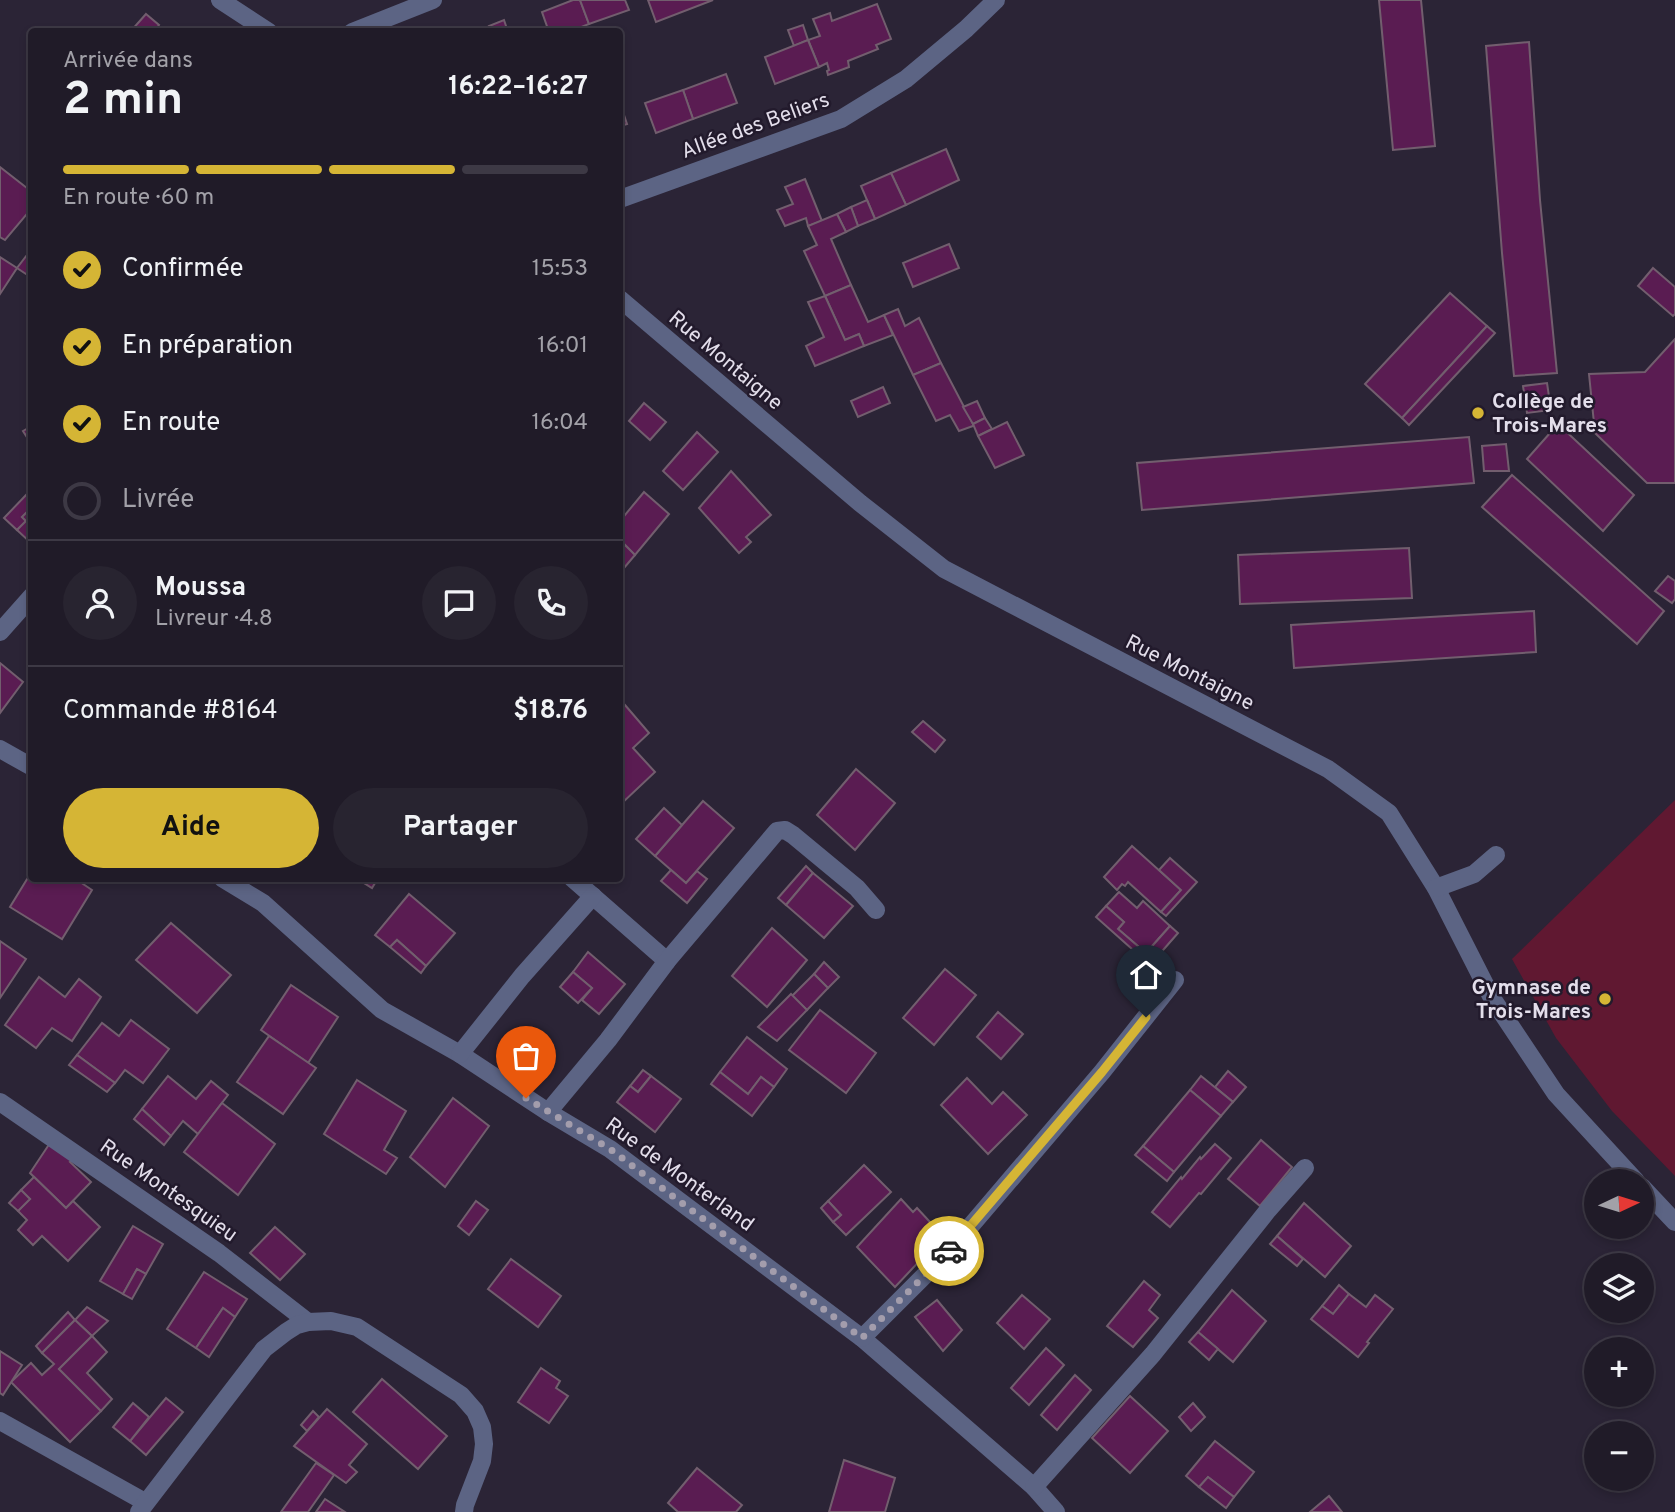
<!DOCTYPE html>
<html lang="fr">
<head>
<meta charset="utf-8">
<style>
  :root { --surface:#201b28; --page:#282430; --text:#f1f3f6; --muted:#a2a1a8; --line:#3d3945; --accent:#d5b535 }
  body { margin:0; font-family:Overpass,sans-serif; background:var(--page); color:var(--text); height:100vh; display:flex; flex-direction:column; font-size:26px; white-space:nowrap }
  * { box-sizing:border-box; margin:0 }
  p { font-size:23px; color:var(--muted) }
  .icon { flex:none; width:38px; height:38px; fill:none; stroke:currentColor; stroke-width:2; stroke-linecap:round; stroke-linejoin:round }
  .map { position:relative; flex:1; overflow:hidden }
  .drawer { position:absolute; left:28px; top:28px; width:595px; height:854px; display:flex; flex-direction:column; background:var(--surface); border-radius:7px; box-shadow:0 4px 10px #0003,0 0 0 2px var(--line) }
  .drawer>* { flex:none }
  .needle { width:46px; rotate:86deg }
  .tools { position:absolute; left:1584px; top:1169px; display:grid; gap:14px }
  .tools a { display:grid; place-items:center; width:70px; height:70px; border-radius:50%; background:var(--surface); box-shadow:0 4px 10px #0003,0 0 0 2px var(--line); font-size:35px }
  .pin { position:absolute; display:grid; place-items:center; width:60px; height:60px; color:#fff; margin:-72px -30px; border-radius:50% 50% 50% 0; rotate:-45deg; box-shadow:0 0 7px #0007 }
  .pin .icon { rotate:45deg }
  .courier { position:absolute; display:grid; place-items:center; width:70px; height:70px; margin:-35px; border:5px solid #d5b535; border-radius:50%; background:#fff; color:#222; box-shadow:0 2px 9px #0007 }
  .summary em { font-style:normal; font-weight:700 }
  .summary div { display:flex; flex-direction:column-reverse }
  .summary { display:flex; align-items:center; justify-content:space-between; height:119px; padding:0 35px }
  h1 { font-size:46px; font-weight:700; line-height:52px }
  .bar { display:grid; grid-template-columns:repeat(4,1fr); gap:10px 7px; align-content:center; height:84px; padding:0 35px }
  .bar i { height:9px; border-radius:5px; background:var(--line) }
  .bar .active { background:var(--accent) }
  .bar p { grid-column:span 4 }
  .line { display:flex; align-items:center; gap:18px; padding:0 35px; border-top:2px solid var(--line) }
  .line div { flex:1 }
  .round { display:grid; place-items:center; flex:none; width:74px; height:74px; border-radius:37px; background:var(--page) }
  ol { padding:0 35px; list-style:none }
  li { display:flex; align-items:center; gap:21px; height:77px }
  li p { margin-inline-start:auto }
  li .icon { padding:7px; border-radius:50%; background:var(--accent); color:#111; stroke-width:4 }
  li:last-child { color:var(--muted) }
  li i { width:38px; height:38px; border:4px solid var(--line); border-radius:50% }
  .button { display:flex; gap:14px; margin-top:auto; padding:14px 35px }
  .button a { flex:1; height:80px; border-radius:42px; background:var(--accent); color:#111; font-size:28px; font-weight:700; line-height:80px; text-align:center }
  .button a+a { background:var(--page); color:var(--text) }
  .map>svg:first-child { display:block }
  .green { fill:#601831 }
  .building { fill:#5a1c52; stroke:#725e6e; stroke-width:2 }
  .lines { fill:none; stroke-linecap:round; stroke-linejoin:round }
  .minor { stroke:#5c6484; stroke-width:18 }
  .done { stroke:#a39dac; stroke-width:7; stroke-dasharray:0 12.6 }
  .route { stroke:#d5b535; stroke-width:9 }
  .poi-dot { fill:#d5b535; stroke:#221a2c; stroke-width:2.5 }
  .labels { text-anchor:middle; stroke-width:5; stroke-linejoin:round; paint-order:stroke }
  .street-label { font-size:21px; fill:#e3deeb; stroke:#221a2c }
  .poi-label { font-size:21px; font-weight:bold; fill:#e3deeb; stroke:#221a2c; text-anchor:start }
</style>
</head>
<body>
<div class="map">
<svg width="1675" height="1512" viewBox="0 0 1675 1512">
  <rect width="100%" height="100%" fill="#2b2436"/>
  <path class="green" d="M1675,800v376l-63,-65 -56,-73 -44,-79z"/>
  <g class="building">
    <path d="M573,0h7l9,24 -20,8h-20l-7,-20z"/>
    <path d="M580,0h45l4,10 -40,14z"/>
    <path d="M648,0h65l-57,22z"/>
    <path d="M1379,0h42l14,146 -42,4z"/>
    <path d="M877,4l14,35 -15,6 2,4 -30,12 1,6 -21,8 -1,-4 2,-1 -2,-7 -8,4 -11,-27 12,-4 -7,-17 17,-6 2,8z"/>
    <path d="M146,14l13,11 -5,7h-24z"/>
    <path d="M504,20l4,12h-16l-3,-6z"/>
    <path d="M803,25l5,15 -14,6 -6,-16z"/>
    <path d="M808,40l11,27 -44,17 -10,-27z"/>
    <path d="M1529,42l11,158 17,173 -43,3 -12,-123 -16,-207z"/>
    <path d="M726,74l11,29 -44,16 -10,-29z"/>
    <path d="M683,90l10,29 -37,14 -11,-30z"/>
    <path d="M620,103l7,21 -7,2z"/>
    <path d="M946,149l13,31 -53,25 -15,-32z"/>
    <path d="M0,167l32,25v16l-27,32 -5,-3z"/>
    <path d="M891,173l15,32 -31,14 -14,-33z"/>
    <path d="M805,179l17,42 -14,5 -2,-8 -21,8 -8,-16 16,-6 -8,-17z"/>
    <path d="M867,200l8,19 -17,7 -7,-19z"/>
    <path d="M851,207l7,19 -12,6 -9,-18z"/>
    <path d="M837,214l9,18 -15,7 20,46 -26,11 -21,-45 13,-6 -9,-19z"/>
    <path d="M949,244l10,24 -46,19 -10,-24z"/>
    <path d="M27,255l5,3v20l-15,-10z"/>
    <path d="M0,257l17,11 -17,26z"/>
    <path d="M1653,268l22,19v27l-2,2 -35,-30z"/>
    <path d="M851,285l17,37 16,-7 9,20 -29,11 -5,-12 -14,6 -20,-44z"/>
    <path d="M1450,293l37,33 -85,92 -37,-34z"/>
    <path d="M825,296l20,44 14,-6 5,12 -49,20 -9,-20 18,-9 -16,-35z"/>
    <path d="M898,309l7,17 14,-8 22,45 -28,12 -29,-60z"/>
    <path d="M1487,326l8,7 -86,92 -7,-7z"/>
    <path d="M1675,339v144h-28l-52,-50 -6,-59 56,-2z"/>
    <path d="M941,363l32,61v2l-14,5 -9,-16 -14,6 -23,-46z"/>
    <path d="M1547,383l4,27 -24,3 -4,-27z"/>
    <path d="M883,387l7,16 -32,14 -7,-16z"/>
    <path d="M977,401l8,17 -12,6 -10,-17z"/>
    <path d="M644,403l22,19 -16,18 -21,-19z"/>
    <path d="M985,418l7,11 -14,7 -5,-12z"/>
    <path d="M1007,422l17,33 -29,13 -17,-32z"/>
    <path d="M1558,424l76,71 -31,36 -76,-72z"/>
    <path d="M32,426v19l-9,-14z"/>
    <path d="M697,432l21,20 -35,38 -20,-19z"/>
    <path d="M1469,437l5,46 -332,27 -5,-47z"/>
    <path d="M1506,444l3,27h-25l-2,-25z"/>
    <path d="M731,471l40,44 -25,22 5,5 -12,11 -40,-45z"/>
    <path d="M1512,475l152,136 -27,33 -155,-137z"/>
    <path d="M644,492l25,22 -34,41 -12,-12 -3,3v-25z"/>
    <path d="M27,494l5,5v8l-10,10 4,4 -9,9 -13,-12z"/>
    <path d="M32,507v37l-15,-14 9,-9 -4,-4z"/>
    <path d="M623,543l12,12 -11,13 -4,-4v-18z"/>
    <path d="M1409,548l3,50 -172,6 -2,-49z"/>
    <path d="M1668,576l7,5v18l-3,4 -17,-12z"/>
    <path d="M1534,611l2,41 -242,16 -3,-43z"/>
    <path d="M0,663l23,19 -23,31z"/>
    <path d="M625,705l24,28 -16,15 22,24 -35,33v-97l1,2z"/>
    <path d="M923,721l22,19 -10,12 -23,-20z"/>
    <path d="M856,769l39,34 -40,47 -38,-35z"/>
    <path d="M703,801l31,27 -48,55 -31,-27z"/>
    <path d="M664,808l18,17 -27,31 -19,-17z"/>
    <path d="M1132,846l49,44 -20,22 -33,-30 -3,4 -3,-2 -5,6 -13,-13z"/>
    <path d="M1170,858l27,24 -31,34 -5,-4 20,-22 -22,-20z"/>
    <path d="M806,866l7,7 -27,32 -8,-7z"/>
    <path d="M671,870l15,13 11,-12 10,8 -20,24 -26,-22z"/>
    <path d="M32,871v7h42l18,12 -30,49 -52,-32z"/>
    <path d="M813,873l40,33 -29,32 -38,-33z"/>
    <path d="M356,878h22l-6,10z"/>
    <path d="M1119,892l18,16 6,-7 27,25 -24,27 -28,-24 6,-7 -18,-16z"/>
    <path d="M409,894l46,39 -29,33 -29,-26 -7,7 -15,-12z"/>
    <path d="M1106,906l18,16 -6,7 28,24 24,-27 8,7 -28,32 -54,-48z"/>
    <path d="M171,923l60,52 -34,38 -61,-53z"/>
    <path d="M772,928l35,32 -40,47 -35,-31z"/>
    <path d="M397,940l29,26 -5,7 -31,-26z"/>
    <path d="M0,941l26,18 -26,39z"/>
    <path d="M588,952l37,32 -26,30 -17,-14 10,-12 -19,-16z"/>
    <path d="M824,962l15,15 -11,11 -14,-14z"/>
    <path d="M945,969l31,26 -42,50 -31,-27z"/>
    <path d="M573,972l19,16 -14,15 -18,-16z"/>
    <path d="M814,974l14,14 -21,22 -15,-14z"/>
    <path d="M39,977l26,20 14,-18 22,18 -29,44 -20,-13 -16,20 -31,-23z"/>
    <path d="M291,985l47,32 -30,46 -47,-33z"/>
    <path d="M791,994l16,16 -30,31 -19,-14z"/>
    <path d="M820,1010l56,43 -30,40 -57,-43z"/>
    <path d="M998,1012l25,22 -22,25 -24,-22z"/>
    <path d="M131,1020l38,29 -26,34 -18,-13 -10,13 -38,-28 25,-32 17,13z"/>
    <path d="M269,1036l47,32 -33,46 -46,-32z"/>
    <path d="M747,1037l40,32 -13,18 -13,-10 -13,17 -28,-22z"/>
    <path d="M77,1055l38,28 -8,9 -38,-27z"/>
    <path d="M643,1070l8,6 -13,16 -8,-6z"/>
    <path d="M1228,1071l18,16 -13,15 -18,-15z"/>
    <path d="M720,1072l28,22 13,-17 13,10 -22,29 -41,-32z"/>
    <path d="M168,1076l28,23 15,-18 17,14 -30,39 -15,-13 -12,15 -29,-27z"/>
    <path d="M651,1076l30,23 -26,33 -38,-30 13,-16 8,6z"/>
    <path d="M1201,1076l32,26 -12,14 -31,-26z"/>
    <path d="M967,1078l25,26 11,-12 24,23 -39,39 -47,-49z"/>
    <path d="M357,1080l49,31 -22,39 13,8 -11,16 -62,-40z"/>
    <path d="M1190,1090l31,26 -47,56 -31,-26z"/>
    <path d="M453,1098l36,28 -44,61 -35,-30z"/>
    <path d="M222,1103l53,41 -37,51 -54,-43z"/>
    <path d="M142,1109l29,27 -7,9 -30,-26z"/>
    <path d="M52,1140l21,20 -3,2 21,20 -25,26 -36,-35z"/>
    <path d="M1261,1140l31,27 -32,39 -32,-27z"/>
    <path d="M1215,1144l16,14 -30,36 -2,-1 -29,34 -18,-15 29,-35 1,2 18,-22 1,2z"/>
    <path d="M1143,1146l31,26 -7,9 -32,-26z"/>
    <path d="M864,1165l27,27 -45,43 -13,-13 8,-7 -13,-14z"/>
    <path d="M34,1177l32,31 7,-7 27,26 -32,34 -26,-25 -9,9 -15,-15 9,-10 -9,-9 12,-12 -9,-9z"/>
    <path d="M21,1190l9,9 -12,12 -9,-8z"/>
    <path d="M901,1199l12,13 4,-4 26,28 -48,51 -38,-40z"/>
    <path d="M476,1201l12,9 -19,25 -11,-9z"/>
    <path d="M828,1201l13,14 -8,7 -12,-14z"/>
    <path d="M1304,1203l47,43 -26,31 -48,-41z"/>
    <path d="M133,1226l30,18 -17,30 -9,-5 -14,25 -23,-13z"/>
    <path d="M275,1227l30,27 -25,26 -30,-27z"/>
    <path d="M1277,1236l26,23 -6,7 -27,-22z"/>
    <path d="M511,1259l50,37 -23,31 -50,-38z"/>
    <path d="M137,1269l9,5 -14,25 -9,-5z"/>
    <path d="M204,1272l43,27 -12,18 -12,-9 -27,40 -29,-19z"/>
    <path d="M1144,1281l16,14 -11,15 9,8 -25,29 -26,-21z"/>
    <path d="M1339,1285l10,9 -16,20 -11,-8z"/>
    <path d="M1232,1290l34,31 -33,41 -35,-30z"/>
    <path d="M1349,1294l17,13 9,-12 18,14 -26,33 2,1 -11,14 -47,-38 11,-13 11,8z"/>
    <path d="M1022,1295l28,24 -26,30 -27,-26z"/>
    <path d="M937,1300l25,30 -19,21 -28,-34z"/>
    <path d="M87,1307l21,14 -16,15 -17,-16z"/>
    <path d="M223,1308l12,9 -26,40 -13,-9z"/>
    <path d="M68,1312l7,8 -33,33 -6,-7z"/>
    <path d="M75,1320l17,16 -33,33 42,42 -31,31 -59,-60 20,-19 11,12 12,-11 -12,-11z"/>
    <path d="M1198,1332l20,17 -9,11 -20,-18z"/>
    <path d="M92,1336l15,16 -20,21 25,26 -11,12 -42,-42z"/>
    <path d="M1046,1348l18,17 -35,40 -18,-17z"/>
    <path d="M0,1351l22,14 -19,30 -3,-2z"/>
    <path d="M541,1368l19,13 -4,7 12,8 -19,27 -31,-21z"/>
    <path d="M1075,1375l16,15 -34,40 -16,-15z"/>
    <path d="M382,1379l65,57 -29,33 -65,-57z"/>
    <path d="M1130,1396l38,35 -38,42 -38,-35z"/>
    <path d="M166,1398l17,14 -37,43 -16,-14z"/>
    <path d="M133,1403l16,14 -19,24 -17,-14z"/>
    <path d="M1193,1403l12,14 -14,14 -12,-14z"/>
    <path d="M327,1409l40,35 -18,21 8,7 -11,11 -52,-37z"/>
    <path d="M313,1411l6,6 -12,14 -6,-6z"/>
    <path d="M1215,1441l39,31 -20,25 -26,-20 -9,10 -13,-11z"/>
    <path d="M844,1460l51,18 -10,34h-56z"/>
    <path d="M316,1463l18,12 -26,37h-27z"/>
    <path d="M697,1468l45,37 -6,7h-58l-10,-9z"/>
    <path d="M1208,1477l26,20 -8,11 -27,-21z"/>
    <path d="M1329,1496l13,16h-32z"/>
    <path d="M325,1499l20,13h-29z"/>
  </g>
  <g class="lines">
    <g class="minor">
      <path d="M220,0l49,32"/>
      <path d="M352,32l81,-32"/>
      <path d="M620,199l221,-80 65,-40 60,-50 30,-29"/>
      <path d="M620,299l240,204 84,66 384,200 61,44 47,75 56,110 64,96 80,87"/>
      <path d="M0,632l32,-36"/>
      <path d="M0,749l32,18"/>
      <path d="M222,878l41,25 119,107 78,44 88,58 62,37 252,189 172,149 22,25"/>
      <path d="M572,878l95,83"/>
      <path d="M1436,888l38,-14 22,-19"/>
      <path d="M460,1054l62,-78 71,-80"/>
      <path d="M0,1102l219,151 89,69"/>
      <path d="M548,1112l60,-72 59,-79 110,-130 8,-1 8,5 64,53 19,22"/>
      <path d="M1642,1187l33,35"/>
      <path d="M862,1338l89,-89 151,-177 73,-92"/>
      <path d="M0,1421l145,81"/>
      <path d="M1034,1487l119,-133 115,-144 37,-42"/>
      <path d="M139,1512l125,-163 22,-17 11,-7 11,-3 23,-1 26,6 104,68 14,16 7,16 2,17 -2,17 -17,44 -1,7"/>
    </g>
  </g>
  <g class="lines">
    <path class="done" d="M526,1098l84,51 252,189 87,-87"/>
    <path class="route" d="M949,1251l153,-179 44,-55"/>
  </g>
  <g class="poi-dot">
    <circle cx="1478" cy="413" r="7"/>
    <circle cx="1605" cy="999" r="7"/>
  </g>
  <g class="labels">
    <g class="street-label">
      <text transform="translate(755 125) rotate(-20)" y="7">Allée des Beliers</text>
      <text transform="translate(726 360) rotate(40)" y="7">Rue Montaigne</text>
      <text transform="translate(1190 672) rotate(27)" y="7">Rue Montaigne</text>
      <text transform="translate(680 1174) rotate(36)" y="7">Rue de Monterland</text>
      <text transform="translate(169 1190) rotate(35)" y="7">Rue Montesquieu</text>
    </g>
    <g class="poi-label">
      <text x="1492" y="408">Collège de<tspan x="1492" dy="24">Trois-Mares</tspan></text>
      <text x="1591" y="994" text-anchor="end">Gymnase de<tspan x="1591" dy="24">Trois-Mares</tspan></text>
    </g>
  </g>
</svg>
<div class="tools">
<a><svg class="needle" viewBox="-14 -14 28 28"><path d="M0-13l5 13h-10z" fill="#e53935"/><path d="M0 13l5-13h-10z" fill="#a2a1a8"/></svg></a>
<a><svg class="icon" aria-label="layers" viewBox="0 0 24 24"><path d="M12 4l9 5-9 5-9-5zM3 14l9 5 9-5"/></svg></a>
<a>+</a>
<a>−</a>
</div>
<div class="pin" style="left:526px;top:1098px;background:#ea580c"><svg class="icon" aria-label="bag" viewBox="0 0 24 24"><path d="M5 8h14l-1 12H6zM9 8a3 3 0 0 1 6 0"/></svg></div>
<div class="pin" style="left:1146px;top:1017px;background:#1f2937"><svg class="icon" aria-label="home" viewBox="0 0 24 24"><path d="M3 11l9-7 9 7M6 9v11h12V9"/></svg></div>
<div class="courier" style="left:949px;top:1251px"><svg class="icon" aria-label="car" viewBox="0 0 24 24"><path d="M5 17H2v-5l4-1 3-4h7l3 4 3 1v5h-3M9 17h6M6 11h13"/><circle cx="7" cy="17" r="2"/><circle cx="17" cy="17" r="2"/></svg></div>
<section class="drawer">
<div class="summary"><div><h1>2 min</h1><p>Arrivée dans</p></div><em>16:22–16:27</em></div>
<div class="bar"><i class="active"></i><i class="active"></i><i class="active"></i><i></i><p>En route · 60 m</p></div>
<ol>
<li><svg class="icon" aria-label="check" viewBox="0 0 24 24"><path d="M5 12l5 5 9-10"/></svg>Confirmée<p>15:53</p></li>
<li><svg class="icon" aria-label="check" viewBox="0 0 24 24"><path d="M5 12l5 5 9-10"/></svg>En préparation<p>16:01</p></li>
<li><svg class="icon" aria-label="check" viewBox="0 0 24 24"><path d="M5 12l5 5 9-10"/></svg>En route<p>16:04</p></li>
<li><i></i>Livrée</li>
</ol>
<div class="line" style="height:126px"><a class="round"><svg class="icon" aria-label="person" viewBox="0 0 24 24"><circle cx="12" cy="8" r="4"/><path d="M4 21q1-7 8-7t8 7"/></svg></a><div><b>Moussa</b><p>Livreur · 4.8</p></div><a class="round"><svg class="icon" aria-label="chat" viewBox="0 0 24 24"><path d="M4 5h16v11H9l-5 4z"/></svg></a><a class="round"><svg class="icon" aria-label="phone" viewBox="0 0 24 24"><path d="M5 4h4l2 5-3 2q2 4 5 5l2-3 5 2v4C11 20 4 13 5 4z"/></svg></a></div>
<div class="line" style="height:91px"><div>Commande #8164</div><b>$18.76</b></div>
<div class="button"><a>Aide</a><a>Partager</a></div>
</section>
</div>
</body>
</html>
